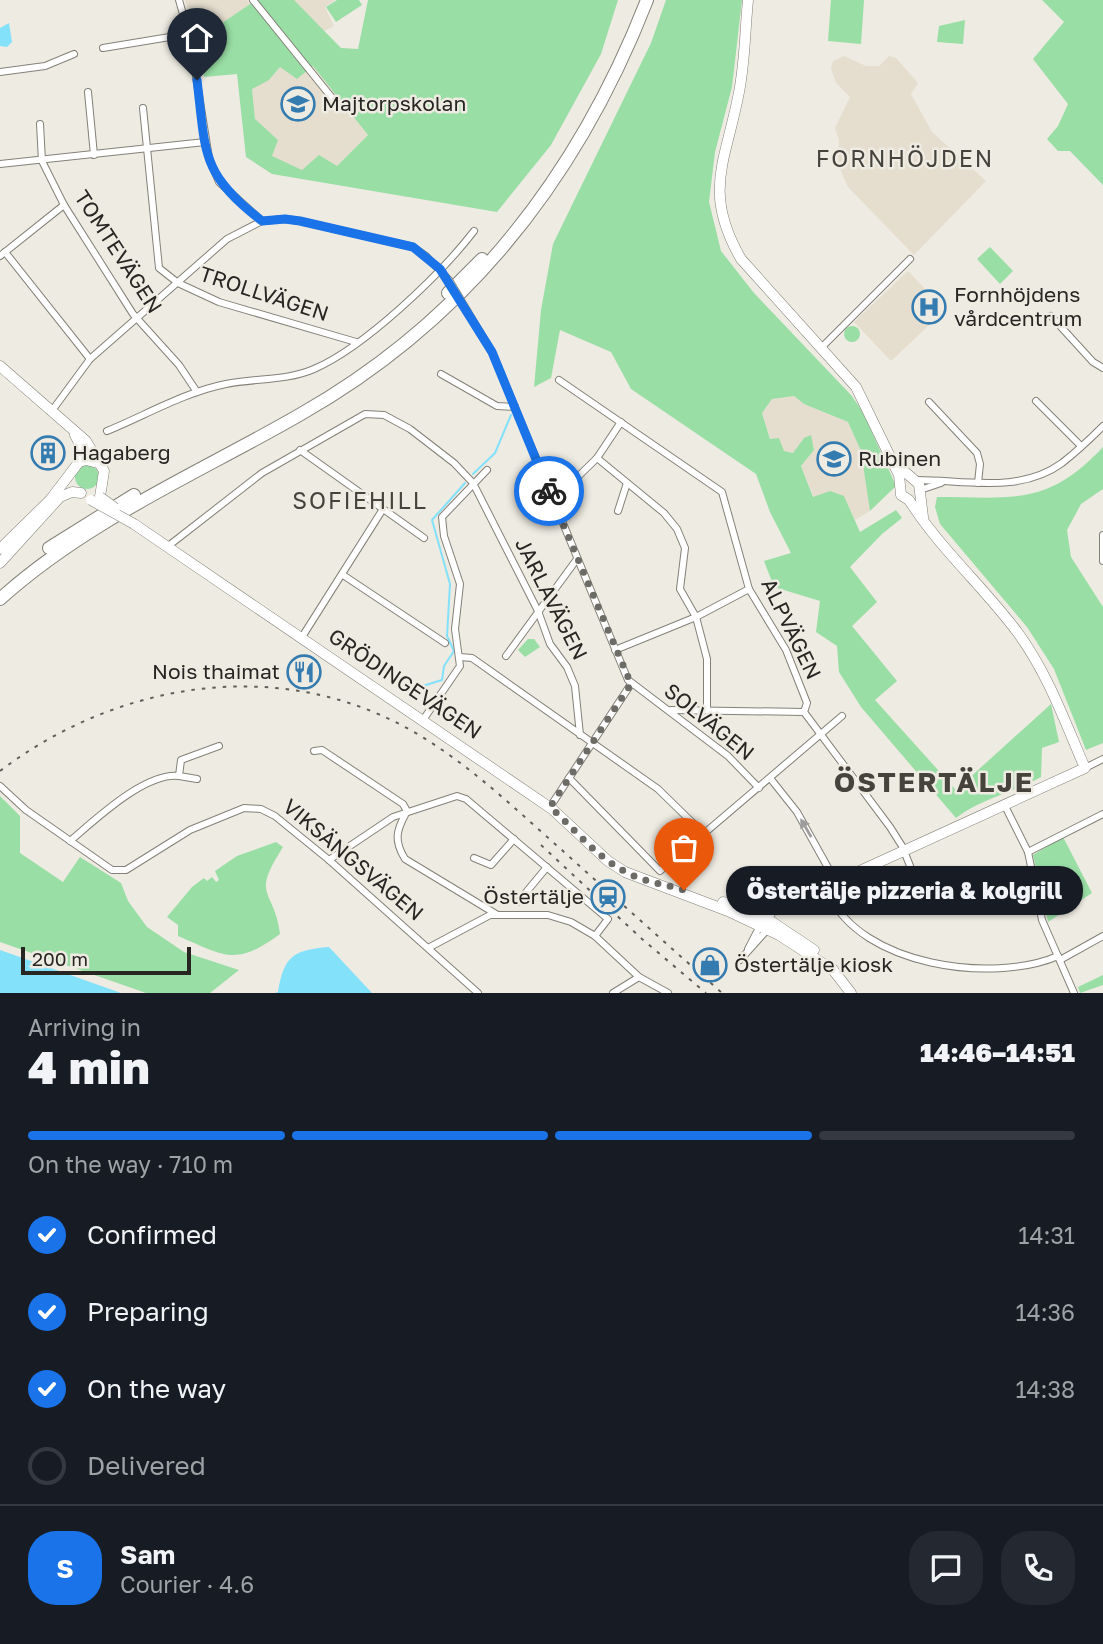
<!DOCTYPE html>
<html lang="en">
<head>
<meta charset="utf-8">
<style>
  :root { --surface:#171b24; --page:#242831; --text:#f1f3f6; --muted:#9ea1a6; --line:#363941; --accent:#1a73e8 }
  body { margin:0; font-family:"Golos Text",sans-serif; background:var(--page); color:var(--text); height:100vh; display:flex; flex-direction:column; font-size:26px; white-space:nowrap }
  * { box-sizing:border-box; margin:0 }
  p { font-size:23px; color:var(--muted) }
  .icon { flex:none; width:38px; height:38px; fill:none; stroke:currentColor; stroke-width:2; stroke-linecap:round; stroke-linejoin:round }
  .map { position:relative; height:993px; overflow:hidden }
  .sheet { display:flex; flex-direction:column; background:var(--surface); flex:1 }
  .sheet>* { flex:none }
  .scale { position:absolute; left:21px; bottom:18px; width:170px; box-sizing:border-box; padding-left:7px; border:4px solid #272623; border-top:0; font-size:19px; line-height:24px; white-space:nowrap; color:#272623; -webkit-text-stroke:5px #eeebe2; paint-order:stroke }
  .pin { position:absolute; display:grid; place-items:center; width:60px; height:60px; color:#fff; margin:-72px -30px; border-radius:50% 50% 50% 0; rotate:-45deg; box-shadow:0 0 7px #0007 }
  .pin .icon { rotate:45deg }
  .courier { position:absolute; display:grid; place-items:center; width:70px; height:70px; margin:-35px; border:5px solid #1a73e8; border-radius:50%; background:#fff; color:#222; box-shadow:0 2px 9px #0007 }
  .bubble { position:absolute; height:49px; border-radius:24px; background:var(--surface); box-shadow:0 2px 5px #0004; font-size:23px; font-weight:800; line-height:49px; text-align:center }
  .overview em { font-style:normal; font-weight:800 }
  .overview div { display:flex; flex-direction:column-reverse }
  .overview { display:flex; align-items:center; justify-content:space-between; height:119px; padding:0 28px }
  h1 { font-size:46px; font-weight:800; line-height:52px }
  .bar { display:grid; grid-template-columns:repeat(4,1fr); gap:10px 7px; align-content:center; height:84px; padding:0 28px }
  .bar i { height:9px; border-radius:5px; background:var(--line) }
  .bar .current { background:var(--accent) }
  .bar p { grid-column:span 4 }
  .line { display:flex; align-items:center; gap:18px; padding:0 28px; border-top:2px solid var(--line) }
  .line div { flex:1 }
  .round { display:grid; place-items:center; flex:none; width:74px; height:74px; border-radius:28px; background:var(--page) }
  ol { padding:0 28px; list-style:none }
  li { display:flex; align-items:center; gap:21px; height:77px }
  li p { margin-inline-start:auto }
  li .icon { padding:7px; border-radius:50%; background:var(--accent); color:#fff; stroke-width:4 }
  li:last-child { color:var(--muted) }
  li i { width:38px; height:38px; border:4px solid var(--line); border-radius:50% }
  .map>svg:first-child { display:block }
  .built { fill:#e5decf }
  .green { fill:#99dea5; fill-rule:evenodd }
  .water { fill:#83e1fa }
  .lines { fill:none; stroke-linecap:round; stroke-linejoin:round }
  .stream { stroke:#83e1fa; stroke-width:2 }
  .street-casing { stroke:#848179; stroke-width:8 }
  .secondary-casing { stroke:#848179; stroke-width:11 }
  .highway-casing { stroke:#848179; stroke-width:14 }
  .street { stroke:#fff; stroke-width:6 }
  .secondary { stroke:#fff; stroke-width:10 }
  .highway { stroke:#fff; stroke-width:12 }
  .rail { stroke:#615f5a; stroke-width:2; stroke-dasharray:3.5 7; stroke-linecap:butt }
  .street-bridge-casing { stroke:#848179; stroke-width:8; stroke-linecap:butt }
  .secondary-bridge-casing { stroke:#848179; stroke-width:11; stroke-linecap:butt }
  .street-bridge { stroke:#fff; stroke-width:6 }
  .secondary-bridge { stroke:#fff; stroke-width:10 }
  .oneway { fill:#9e9d9c }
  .done { stroke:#6d6b66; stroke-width:7; stroke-dasharray:0 12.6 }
  .route { stroke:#1a73e8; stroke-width:9 }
  .labels { text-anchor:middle; stroke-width:5; stroke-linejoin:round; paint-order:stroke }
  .poi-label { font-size:21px; fill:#272623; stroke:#eeebe2; text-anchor:start }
  .street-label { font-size:21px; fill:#272623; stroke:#eeebe2 }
  .neighbourhood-label { font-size:23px; letter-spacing:2px; fill:#46433c; stroke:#eeebe2 }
  .district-label { font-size:28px; font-weight:bold; letter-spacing:2px; fill:#46433c; stroke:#eeebe2 }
</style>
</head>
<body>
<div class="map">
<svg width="1103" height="993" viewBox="0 0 1103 993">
  <rect width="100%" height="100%" fill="#eeebe2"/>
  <g class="built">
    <path d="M185,0h62l4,4 -54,36z"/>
    <path d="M261,0h74l-10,7 9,19 -37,19z"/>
    <path d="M844,56l22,10h13l10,-10 7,2 22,25 -7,11 21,38 54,49 -72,74 -66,-68 -6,-13 -4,-12 1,-22 -4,-12 15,-31 -14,-14 -5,-14 2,-8z"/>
    <path d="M313,66l55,69 -31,31 -35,5 -31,-15 -16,-37 -3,-31 17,-8 11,-13z"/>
    <path d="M908,271l37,39 -54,51 -37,-39z"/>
    <path d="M794,396l10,8 44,18 13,29 8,45 1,15 -15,9 -11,-24 -30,2 -13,-32 13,-16 -10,-12 -10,15 -10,-2 -5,-13 -8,2 -9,-27 10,-14z"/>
  </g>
  <g class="green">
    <path d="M256,0h38l47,48 17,1 10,-49h250l-17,54 -50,91 -54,67 -225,-38 -26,-17 -9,-83 -33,3 -7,-37zM313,66l55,69 -31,31 -18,-11 -17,15 -30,-14 6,-16 -23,-21 -3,-30 17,-9 11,-13 17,12z"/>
    <path d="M337,0h22l3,5 -26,17 -10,-15z"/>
    <path d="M666,0h76l-10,87 -17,65 -6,50 12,49 33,42 97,102 12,17 33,74 -26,25 -9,-60 -13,-29 -44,-18 -10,-8 -22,3 -10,14 8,26 9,-1 5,13 9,2 11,-15 7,-3 3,15 -13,16 12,31 17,-6 14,5 16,36 36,-22 6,8 -20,16 -32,33 27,35 -25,24 45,55 -22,19 81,90 95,-86 8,38 -17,6 -1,29c-27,15 -60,22 -85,41l-95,-111 -22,-35 -2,-26 -21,-14 4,-31 -46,-14 -10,-26 27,-8 -21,-41 -14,-38 -125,-85 -20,-37 -51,-22 -9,48 -17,9 7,-77 12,-66 98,-201z"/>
    <path d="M831,0h33l-3,44 -33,-3z"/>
    <path d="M1042,0h61v185l-33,-34h-12l-11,-12 11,-13 10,-22 -35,-45 31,-37z"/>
    <path d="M965,20l-2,24 -26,-2 2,-16z"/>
    <path d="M990,247l23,24 -13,13 -23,-25z"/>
    <circle cx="852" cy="334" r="8"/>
    <path d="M1103,447v42l-22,15 -14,26 4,27 32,50v136l-17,7 -32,-81 -27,-42 -87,-103 -5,-17 2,-10c75,0 110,10 166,-50z"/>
    <circle cx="87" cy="477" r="12"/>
    <path d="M528,639h6l6,8 -15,10 -7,-7z"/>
    <path d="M0,796l20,20v37l43,29 17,-25 41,26 7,18 19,26 37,25 55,18 -29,23h-64l-146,-51z"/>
    <path d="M1063,837l29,56 -44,29 -15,-67z"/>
    <path d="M276,842l7,5c-33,52 -9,40 -3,87 -45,33 -55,22 -102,2v-11l-11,-8 25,-30 12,-9 3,3 5,-4 4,5 3,-2 -4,-9 22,-15z"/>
    <path d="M1103,975v10l-23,8 -2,-6z"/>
  </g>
  <g class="water">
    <path d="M9,23l3,19 -5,5 -7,-1v-18z"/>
    <path d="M329,947l43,46h-97l3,-1c6,-36 15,-42 51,-45z"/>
    <path d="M0,950l121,43h-121z"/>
  </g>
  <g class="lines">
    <g class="stream">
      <path d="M473,474l22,-21 16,-38"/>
      <path d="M410,690l32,-10 2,-14 10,-15 -7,-15 3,-52 -18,-64 33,-37"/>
    </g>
    <defs>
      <g id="street">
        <path d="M179,0l11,39 19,119 10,24 43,39"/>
        <path d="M253,0l84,104"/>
        <path d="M103,48l85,-14"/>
        <path d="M0,72l45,-6 29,-12"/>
        <path d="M88,92l6,63"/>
        <path d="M143,108l16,160 19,15 41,19 137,40"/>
        <path d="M40,124l2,37 22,44 69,109 46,51 18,27"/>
        <path d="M0,164l205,-22"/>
        <path d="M5,252l85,107"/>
        <path d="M0,256l64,-51"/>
        <path d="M468,312l24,40 136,328 100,76 31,32"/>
        <path d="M1051,316l42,46 10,6"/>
        <path d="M821,348l89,-89"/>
        <path d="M441,374l56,32 18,1"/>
        <path d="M559,380l163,112 27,97 37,61 21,53 -3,9 86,115 12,19 23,57"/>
        <path d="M1036,401l45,45"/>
        <path d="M929,402l48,51 3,11 -2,19"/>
        <path d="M51,412l39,-53 137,-120 35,-18 23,-2 15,2 113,26 13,9 23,24"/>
        <path d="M107,431c39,-16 78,-39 119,-47 30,-6 60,-3 88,-15 51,-22 127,-95 160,-138"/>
        <path d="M300,450l124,88"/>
        <path d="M597,458l67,55 13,16 8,19 -5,41 16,28 11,42v51"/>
        <path d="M917,480c47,0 103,14 145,-17 14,-11 28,-24 41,-37"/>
        <path d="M920,490l21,-7"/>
        <path d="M553,501l44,-43 24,-36"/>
        <path d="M618,511l9,-28"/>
        <path d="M1103,535v26"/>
        <path d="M167,547l95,-74 103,-59 19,1 26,14 44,34 19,20 65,128 12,33 17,23 8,19 5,49"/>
        <path d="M343,575l102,68"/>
        <path d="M302,637l81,-128"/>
        <path d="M615,650l81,-33 53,-28"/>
        <path d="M506,656l71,-97"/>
        <path d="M460,657l12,1 186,131 45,44"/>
        <path d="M671,710l133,2"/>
        <path d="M423,720l37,-54 -5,-37 5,-45 -16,-48 -2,-19 45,-47"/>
        <path d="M314,751l8,-1 81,54 4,7"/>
        <path d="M1085,768l18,-9"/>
        <path d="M179,776l18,3"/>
        <path d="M569,778l91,93 182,-155"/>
        <path d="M770,778l27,34 39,70"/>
        <path d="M0,786l26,24 86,60h14l64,-40 54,-22 17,1 14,7 54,44 149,133"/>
        <path d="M1005,806l23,46 14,68 32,73"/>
        <path d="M550,807l81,-123"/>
        <path d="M406,813c-10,18 -12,28 -1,46l91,55"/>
        <path d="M70,841c25,-21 75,-69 109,-65l2,-16 38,-14"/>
        <path d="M1028,852l75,-38"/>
        <path d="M474,858l17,7 23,-26"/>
        <path d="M329,860l64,-43 64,-21 9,3 142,120 -13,17"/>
        <path d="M829,894c32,72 164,90 229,62"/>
        <path d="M758,900l19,-8 12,4"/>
        <path d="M518,902l29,-35"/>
        <path d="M430,947l60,-32h58l23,7 24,14 44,41 29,16"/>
        <path d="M748,949l12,-23"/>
        <path d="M740,960l27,-30"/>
        <path d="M1060,960l43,-24"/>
        <path d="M613,993l26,-16"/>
      </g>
      <g id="secondary">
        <path d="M748,0c-3,30 -3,62 -9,92 -13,70 -37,99 2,167l115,128 43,88 2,20 8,5c31,49 75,87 109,133 30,41 47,89 67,135l-245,112 -45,12 -21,16 -14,18"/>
        <path d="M0,366l86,75 18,30 -4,26"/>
        <path d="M75,435l6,11 -2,16"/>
        <path d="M898,466l21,18 4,33"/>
        <path d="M134,524l418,285 56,52 17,11 103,39 51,24 54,35"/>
        <path d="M0,549l50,-49 29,-38 7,-2 12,3"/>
        <path d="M0,563l60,-66 12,-5 9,1"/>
        <path d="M723,902l49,20 42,28"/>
        <path d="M830,966l21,27"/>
      </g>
      <g id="highway">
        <path d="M448,293l34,-34"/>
        <path d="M49,548l85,-53"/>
        <path d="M0,599c89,-80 199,-126 301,-185 167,-95 277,-237 346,-414"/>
      </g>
    </defs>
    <use href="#street" class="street-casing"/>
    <use href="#secondary" class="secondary-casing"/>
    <use href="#highway" class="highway-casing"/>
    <use href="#street" class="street"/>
    <use href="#secondary" class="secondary"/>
    <use href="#highway" class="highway"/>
    <g class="rail">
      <path d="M0,771c116,-88 274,-115 405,-44 59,32 108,80 158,124 53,48 106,95 159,142"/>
      <path d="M541,845l101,94 64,54"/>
    </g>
    <defs>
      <path id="street-bridge" d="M449,280l19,32"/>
      <g id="secondary-bridge">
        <path d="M100,497l15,11"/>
        <path d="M91,500l43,24"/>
      </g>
    </defs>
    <use href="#street-bridge" class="street-bridge-casing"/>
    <use href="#secondary-bridge" class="secondary-bridge-casing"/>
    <use href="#street-bridge" class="street-bridge"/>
    <use href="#secondary-bridge" class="secondary-bridge"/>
  </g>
  <defs><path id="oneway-solid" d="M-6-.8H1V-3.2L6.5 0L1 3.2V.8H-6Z" transform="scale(1.75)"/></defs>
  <use class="oneway" href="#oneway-solid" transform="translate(806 828) rotate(-120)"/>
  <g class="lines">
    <path class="done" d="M549,491l82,193 -81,123c24,21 46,50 76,65 18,10 38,12 58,18"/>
    <path class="route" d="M197,80c9,73 3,93 65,141l23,-2 15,2 113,26 27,22 52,83 57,139"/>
  </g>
  <defs>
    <symbol id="school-ring" viewBox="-11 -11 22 22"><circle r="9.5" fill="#eeebe2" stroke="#347bb0" stroke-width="1.5"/><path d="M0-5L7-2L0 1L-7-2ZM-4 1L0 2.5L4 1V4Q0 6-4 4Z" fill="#347bb0"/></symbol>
    <symbol id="hospital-ring" viewBox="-11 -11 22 22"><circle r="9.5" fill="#eeebe2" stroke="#347bb0" stroke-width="1.5"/><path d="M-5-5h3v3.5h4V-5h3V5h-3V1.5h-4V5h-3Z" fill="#347bb0"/></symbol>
    <symbol id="building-ring" viewBox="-11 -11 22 22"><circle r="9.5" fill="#eeebe2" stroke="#347bb0" stroke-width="1.5"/><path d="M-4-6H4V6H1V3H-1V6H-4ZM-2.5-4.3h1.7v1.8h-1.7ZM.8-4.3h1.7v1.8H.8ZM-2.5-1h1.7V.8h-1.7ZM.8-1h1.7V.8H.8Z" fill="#347bb0"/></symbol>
    <symbol id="restaurant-ring" viewBox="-11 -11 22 22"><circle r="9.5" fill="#eeebe2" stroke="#347bb0" stroke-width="1.5"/><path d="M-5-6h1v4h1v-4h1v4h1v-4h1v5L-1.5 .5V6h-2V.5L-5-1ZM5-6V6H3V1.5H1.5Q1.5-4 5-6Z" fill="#347bb0"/></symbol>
    <symbol id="station-ring" viewBox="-11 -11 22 22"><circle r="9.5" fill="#eeebe2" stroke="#347bb0" stroke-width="1.5"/><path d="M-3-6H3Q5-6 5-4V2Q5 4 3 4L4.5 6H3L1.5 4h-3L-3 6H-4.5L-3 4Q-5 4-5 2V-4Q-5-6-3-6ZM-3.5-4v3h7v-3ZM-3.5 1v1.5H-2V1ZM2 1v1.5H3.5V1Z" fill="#347bb0"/></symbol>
    <symbol id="shop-ring" viewBox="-11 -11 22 22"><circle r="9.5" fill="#eeebe2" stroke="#347bb0" stroke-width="1.5"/><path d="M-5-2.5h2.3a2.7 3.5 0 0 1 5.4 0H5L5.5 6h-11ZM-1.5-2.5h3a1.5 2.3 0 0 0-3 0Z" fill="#347bb0"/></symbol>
  </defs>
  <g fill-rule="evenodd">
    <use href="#school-ring" x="279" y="85" width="38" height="38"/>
    <use href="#hospital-ring" x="910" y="288" width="38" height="38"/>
    <use href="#building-ring" x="29" y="434" width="38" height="38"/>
    <use href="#school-ring" x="815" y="440" width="38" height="38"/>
    <use href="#restaurant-ring" x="285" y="653" width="38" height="38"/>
    <use href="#station-ring" x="589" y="878" width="38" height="38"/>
    <use href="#shop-ring" x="691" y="946" width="38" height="38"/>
  </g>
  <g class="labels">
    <g class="poi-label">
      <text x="322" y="111">Majtorpskolan</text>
      <text x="954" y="302">Fornhöjdens<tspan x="954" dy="24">vårdcentrum</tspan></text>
      <text x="72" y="460">Hagaberg</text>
      <text x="858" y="466">Rubinen</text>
      <text x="280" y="679" text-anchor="end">Nois thaimat</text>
      <text x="584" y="904" text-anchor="end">Östertälje</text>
      <text x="734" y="972">Östertälje kiosk</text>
    </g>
    <g class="street-label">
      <text transform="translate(118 252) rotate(57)" y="7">TOMTEVÄGEN</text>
      <text transform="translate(264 294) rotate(18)" y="7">TROLLVÄGEN</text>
      <text transform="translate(551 599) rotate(63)" y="7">JARLAVÄGEN</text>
      <text transform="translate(791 629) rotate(64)" y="7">ALPVÄGEN</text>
      <text transform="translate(405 684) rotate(34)" y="7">GRÖDINGEVÄGEN</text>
      <text transform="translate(709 722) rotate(39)" y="7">SOLVÄGEN</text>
      <text transform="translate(353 860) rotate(40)" y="7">VIKSÄNGSVÄGEN</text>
    </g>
    <g class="neighbourhood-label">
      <text x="905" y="167">FORNHÖJDEN</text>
      <text x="360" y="509">SOFIEHILL</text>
    </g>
    <g class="district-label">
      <text x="934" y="792">ÖSTERTÄLJE</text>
    </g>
  </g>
</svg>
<div class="scale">200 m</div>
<div class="pin" style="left:684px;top:890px;background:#ea580c"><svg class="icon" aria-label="bag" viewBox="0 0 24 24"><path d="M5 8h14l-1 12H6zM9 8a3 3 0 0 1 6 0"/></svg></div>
<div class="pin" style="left:197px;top:80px;background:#1f2937"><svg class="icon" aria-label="home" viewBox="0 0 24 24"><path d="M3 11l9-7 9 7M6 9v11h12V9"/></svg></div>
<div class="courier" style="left:549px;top:491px"><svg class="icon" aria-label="bike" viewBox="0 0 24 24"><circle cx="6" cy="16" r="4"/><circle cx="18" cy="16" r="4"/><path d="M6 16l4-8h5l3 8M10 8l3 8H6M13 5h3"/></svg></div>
<div class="bubble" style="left:726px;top:866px;width:357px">Östertälje pizzeria &amp; kolgrill</div>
</div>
<section class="sheet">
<div class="overview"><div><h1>4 min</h1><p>Arriving in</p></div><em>14:46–14:51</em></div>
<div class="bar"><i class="current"></i><i class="current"></i><i class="current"></i><i></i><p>On the way · 710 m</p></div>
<ol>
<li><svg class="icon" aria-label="check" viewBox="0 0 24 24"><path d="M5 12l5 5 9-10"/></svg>Confirmed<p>14:31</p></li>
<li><svg class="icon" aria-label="check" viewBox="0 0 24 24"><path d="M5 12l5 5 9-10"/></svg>Preparing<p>14:36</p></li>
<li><svg class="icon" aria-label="check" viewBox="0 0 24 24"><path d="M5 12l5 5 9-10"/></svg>On the way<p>14:38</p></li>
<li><i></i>Delivered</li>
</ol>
<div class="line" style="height:126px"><b class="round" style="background:var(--accent);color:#fff">S</b><div><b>Sam</b><p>Courier · 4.6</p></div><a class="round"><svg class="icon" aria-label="chat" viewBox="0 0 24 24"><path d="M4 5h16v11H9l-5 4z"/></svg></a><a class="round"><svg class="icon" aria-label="phone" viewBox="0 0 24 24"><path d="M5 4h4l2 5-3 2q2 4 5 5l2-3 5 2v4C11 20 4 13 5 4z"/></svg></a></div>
</section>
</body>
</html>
